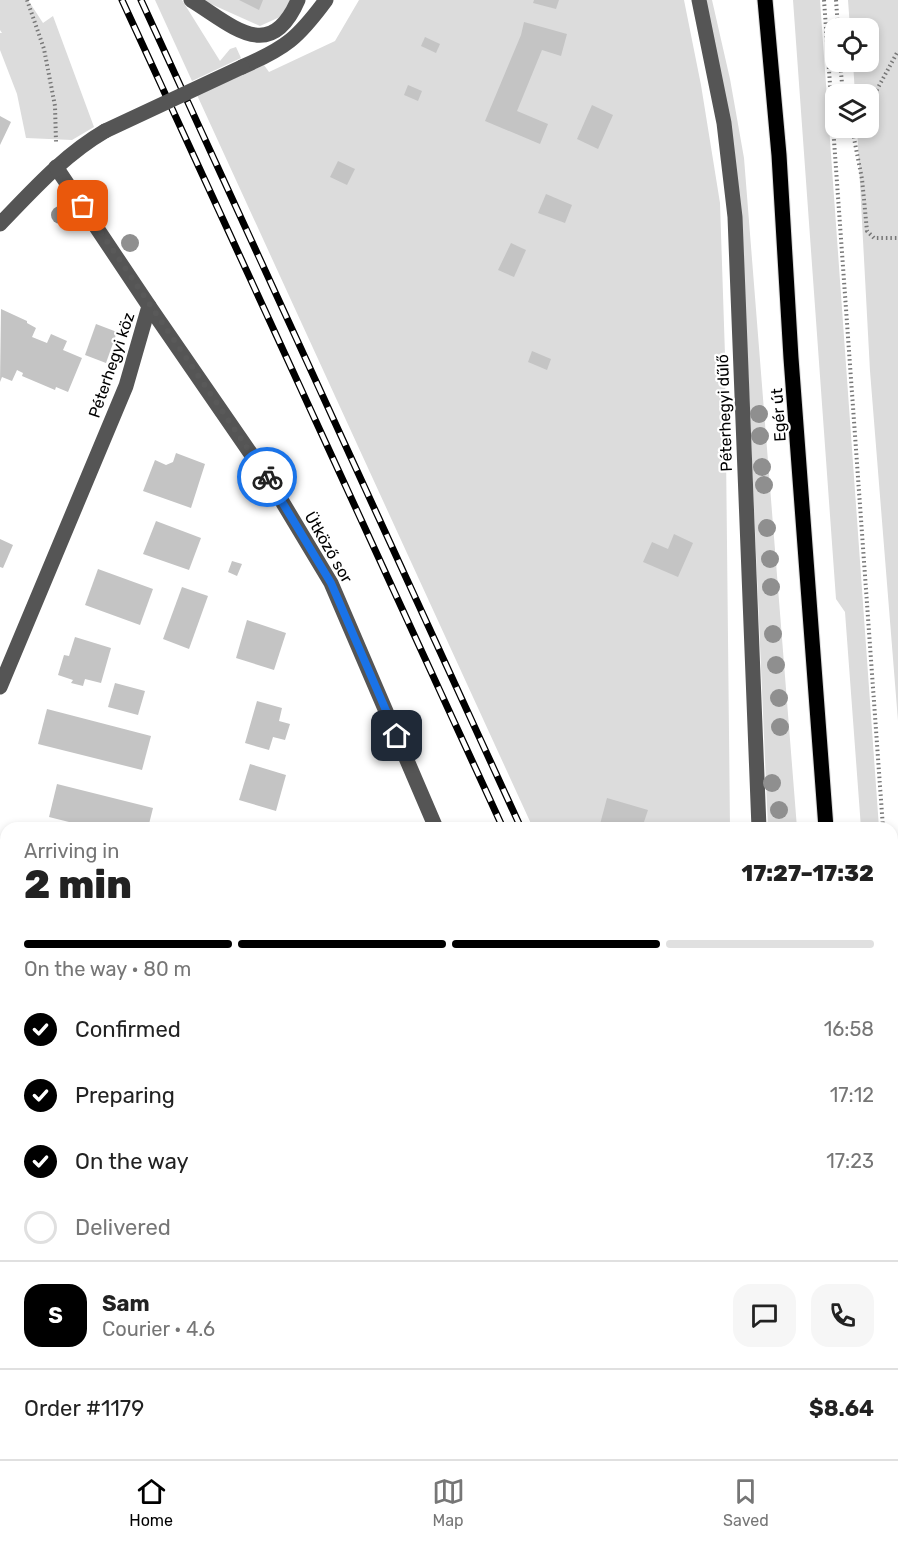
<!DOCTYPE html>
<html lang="en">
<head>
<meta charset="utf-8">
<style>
  :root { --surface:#fff; --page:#f6f6f6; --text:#222; --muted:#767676; --line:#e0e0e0; --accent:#000 }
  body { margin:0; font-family:Rubik,sans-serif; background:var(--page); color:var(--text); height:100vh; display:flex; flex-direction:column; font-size:22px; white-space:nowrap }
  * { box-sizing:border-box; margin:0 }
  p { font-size:20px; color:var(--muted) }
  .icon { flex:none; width:33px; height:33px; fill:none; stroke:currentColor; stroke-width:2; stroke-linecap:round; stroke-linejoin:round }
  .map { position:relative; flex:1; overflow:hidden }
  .panel { position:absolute; left:0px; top:822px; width:898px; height:638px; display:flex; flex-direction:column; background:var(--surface); border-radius:18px 18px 0 0; box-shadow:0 3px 9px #0003 }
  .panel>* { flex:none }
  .buttons { position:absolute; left:825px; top:18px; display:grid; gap:12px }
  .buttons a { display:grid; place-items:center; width:54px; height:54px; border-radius:12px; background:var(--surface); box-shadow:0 3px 9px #0003; font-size:30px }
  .pin { position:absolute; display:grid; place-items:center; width:51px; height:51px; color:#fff; margin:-26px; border-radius:12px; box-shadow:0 3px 9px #0006 }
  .courier { position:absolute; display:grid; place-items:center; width:60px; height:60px; margin:-30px; border:4px solid #1a73e8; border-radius:50%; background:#fff; color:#222; box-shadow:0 2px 8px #0007 }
  .head em { font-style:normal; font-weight:800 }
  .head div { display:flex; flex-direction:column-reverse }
  .head { display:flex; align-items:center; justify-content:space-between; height:102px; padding:0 24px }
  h1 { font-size:39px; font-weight:800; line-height:45px }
  .bar { display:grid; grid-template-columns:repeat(4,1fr); gap:9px 6px; align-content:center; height:72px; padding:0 24px }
  .bar i { height:8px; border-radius:4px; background:var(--line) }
  .bar .current { background:var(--accent) }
  .bar p { grid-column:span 4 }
  .line { display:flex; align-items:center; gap:15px; padding:0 24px; border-top:2px solid var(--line) }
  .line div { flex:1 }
  .round { display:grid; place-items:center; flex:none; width:63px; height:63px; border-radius:18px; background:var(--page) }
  ol { padding:0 24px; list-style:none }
  li { display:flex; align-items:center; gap:18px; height:66px }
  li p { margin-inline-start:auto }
  li .icon { padding:6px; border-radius:50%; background:var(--accent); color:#fff; stroke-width:4 }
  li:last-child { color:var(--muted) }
  li i { width:33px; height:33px; border:3px solid var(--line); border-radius:50% }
  .tab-bar { display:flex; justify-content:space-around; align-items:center; height:84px; border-top:2px solid var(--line); background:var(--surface); font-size:16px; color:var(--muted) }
  .tab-bar a { display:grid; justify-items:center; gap:3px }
  .tab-bar .current { color:var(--accent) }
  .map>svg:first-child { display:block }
  .green { fill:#dcdcdc }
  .building { fill:#c4c4c4 }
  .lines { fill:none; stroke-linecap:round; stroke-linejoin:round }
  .major-casing { stroke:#dbdbdb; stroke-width:17 }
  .path { stroke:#777; stroke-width:4; stroke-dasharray:1.5 3; stroke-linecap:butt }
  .minor { stroke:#555; stroke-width:15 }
  .major { stroke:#000; stroke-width:15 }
  .rail-casing { stroke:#000; stroke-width:7 }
  .rail { stroke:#fff; stroke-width:4.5; stroke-dasharray:14; stroke-linecap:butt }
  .minor-bridge { stroke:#555; stroke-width:15 }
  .tree { fill:#8f8f8f }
  .done { stroke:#595959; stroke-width:6; stroke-dasharray:0 10.8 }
  .route { stroke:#1a73e8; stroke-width:8 }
  .labels { text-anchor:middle; stroke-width:4.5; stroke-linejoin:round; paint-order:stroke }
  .street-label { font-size:16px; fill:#000; stroke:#fff }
</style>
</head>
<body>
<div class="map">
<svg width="898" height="1459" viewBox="0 0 898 1459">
  <rect width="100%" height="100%" fill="#fff"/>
  <g class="green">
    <path d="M0,0h28l15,23 10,-7 41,111 -22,13 -46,-2 -9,-44 -17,-44v-17h2l-2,-3z"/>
    <path d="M155,0h27l38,61 10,-12 6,-2 5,11 -49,23z"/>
    <path d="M202,0h88l-8,16 -22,10z"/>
    <path d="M359,0h325l17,85 19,118 5,152 5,473h-197l-336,-733 67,-30 5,7 66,-31z"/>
    <path d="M705,0h7l18,79 14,79 53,670h-29l-20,-459z"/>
    <path d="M793,0h27l59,828h-18l-16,-216 -9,-13z"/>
    <path d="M848,0h50v721l-28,-350 -13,-243h11v-34h-13l-2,-32h15v-34h-18z"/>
    <path d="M892,998l6,70v149l-6,-24z"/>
    <path d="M820,1454h51l2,5h-50z"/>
  </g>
  <g class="building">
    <path d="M239,0h24l-4,10z"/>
    <path d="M534,0h25l-3,9 -23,-6z"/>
    <path d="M524,22l43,12 -6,22 -19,-6 -25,61 31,13 -8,20 -55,-23 36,-86z"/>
    <path d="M425,37l15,7 -4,9 -15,-7z"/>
    <path d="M408,85l14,6 -4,10 -14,-6z"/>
    <path d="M592,105l21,10 -15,34 -21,-10z"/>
    <path d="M0,116l11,6 -11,23z"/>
    <path d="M338,161l17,8 -8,16 -17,-8z"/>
    <path d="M546,194l26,11 -7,18 -27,-10z"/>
    <path d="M511,243l15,7 -12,27 -16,-7z"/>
    <path d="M1,309l26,12v2l9,5 -4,9 15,6 4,-9 16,7 -4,9 19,8 -14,34 -12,-5 -1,3 -33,-14 1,-3 -6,-3 -5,11 -10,-4 -2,5z"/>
    <path d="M96,324l21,8 -11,31 -21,-8z"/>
    <path d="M532,351l19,8 -4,11 -19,-8z"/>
    <path d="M176,453l29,11 -14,44 -48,-17 12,-31 11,5 7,-3z"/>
    <path d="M156,521l45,17 -12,32 -46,-16z"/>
    <path d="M674,534l19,9 -15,34 -35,-15 9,-20 16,7z"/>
    <path d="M0,539l13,6 -10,23 -3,-1z"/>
    <path d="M232,561l10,3 -5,12 -9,-4z"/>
    <path d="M98,569l55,20 -13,36 -55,-20z"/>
    <path d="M182,587l26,9 -19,53 -26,-10z"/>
    <path d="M247,620l39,13 -12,37 -38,-12z"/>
    <path d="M75,637l36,11 -10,35 -16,-4 -2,7 -12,-3 2,-3 -15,-5 6,-20 5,1z"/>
    <path d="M115,683l30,8 -7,24 -30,-8z"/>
    <path d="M257,701l25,7 -3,13 11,3 -5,16 -12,-3 -4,13 -24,-7z"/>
    <path d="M47,709l104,27 -9,34 -104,-26z"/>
    <path d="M250,764l36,11 -10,36 -37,-11z"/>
    <path d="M57,784l96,24 -5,20h-55l-44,-11z"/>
    <path d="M607,798l41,12 -6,18h-43z"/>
    <path d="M4,912l2,1v70l-6,-1v-67l3,1z"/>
    <path d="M1,1187l5,1v45l-6,-1z"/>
    <path d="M3,1340l3,1v56l-2,-1 -3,12 -1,-63h2z"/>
    <path d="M172,1454l20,4v1h-21z"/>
    <path d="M369,1454h44l-1,5h-35l-9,-2z"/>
  </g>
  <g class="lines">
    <defs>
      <g id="major">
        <path d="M765,0l14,155 12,203 35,470"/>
        <path d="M892,1357l6,19"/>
      </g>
    </defs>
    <use href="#major" class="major-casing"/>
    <g class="path">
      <path d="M27,0l17,49 11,57 1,36"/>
      <path d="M824,0l59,828"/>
      <path d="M836,0l2,28"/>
      <path d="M840,62l3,32"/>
      <path d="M868,106l30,-55"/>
      <path d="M852,128l10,51 5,52 7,7h24"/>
      <path d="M892,953l6,69"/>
    </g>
    <g class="minor">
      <path d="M191,0c41,25 79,65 107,0"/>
      <path d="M699,0l25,123 11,94 24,611"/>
      <path d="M242,67c44,-19 56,-29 84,-67"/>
      <path d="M0,224c33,-34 64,-69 105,-93"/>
      <path d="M149,306l122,177 60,100 105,245"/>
      <path d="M0,687l126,-301 23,-80 -93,-139"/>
      <path d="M720,1454l3,5"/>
      <path d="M316,1459l2,-5"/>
    </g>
    <use href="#major" class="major"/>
    <defs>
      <g id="rail">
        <path d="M122,0l381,828"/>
        <path d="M141,0l380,828"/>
        <path d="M789,1454l3,5"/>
        <path d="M808,1454l3,5"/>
      </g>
    </defs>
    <use href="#rail" class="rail-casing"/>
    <use href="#rail" class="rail"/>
    <path class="minor-bridge" d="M105,131l137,-64"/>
  </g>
  <g class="tree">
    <circle cx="60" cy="215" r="9"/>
    <circle cx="130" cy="243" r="9"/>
    <circle cx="759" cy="414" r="9"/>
    <circle cx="760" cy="436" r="9"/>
    <circle cx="762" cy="467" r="9"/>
    <circle cx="764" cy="485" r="9"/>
    <circle cx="767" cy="528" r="9"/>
    <circle cx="770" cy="559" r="9"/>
    <circle cx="771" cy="587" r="9"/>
    <circle cx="773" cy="634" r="9"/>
    <circle cx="776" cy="665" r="9"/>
    <circle cx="779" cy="698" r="9"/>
    <circle cx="780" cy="727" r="9"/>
    <circle cx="772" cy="783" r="9"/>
    <circle cx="779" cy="810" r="9"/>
  </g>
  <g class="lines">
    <path class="done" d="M83,206l184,271"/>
    <path class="route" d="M267,477l64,106 66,153"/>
  </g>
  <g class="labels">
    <g class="street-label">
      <text transform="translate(111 365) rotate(-71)" y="6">Péterhegyi köz</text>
      <text transform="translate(724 413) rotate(-92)" y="6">Péterhegyi dűlő</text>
      <text transform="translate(778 415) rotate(-94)" y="6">Egér út</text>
      <text transform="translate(329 547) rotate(60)" y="6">Ütköző sor</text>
    </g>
  </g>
</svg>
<div class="buttons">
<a><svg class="icon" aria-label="locate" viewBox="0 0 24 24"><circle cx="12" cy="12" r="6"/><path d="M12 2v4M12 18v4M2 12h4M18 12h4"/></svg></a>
<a><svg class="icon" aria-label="layers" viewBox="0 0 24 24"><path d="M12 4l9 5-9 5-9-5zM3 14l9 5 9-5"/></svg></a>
</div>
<div class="pin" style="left:83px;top:206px;background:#ea580c"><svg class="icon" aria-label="bag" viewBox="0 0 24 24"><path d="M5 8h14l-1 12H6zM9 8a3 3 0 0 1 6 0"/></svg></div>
<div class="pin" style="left:397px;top:736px;background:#1f2937"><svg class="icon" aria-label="home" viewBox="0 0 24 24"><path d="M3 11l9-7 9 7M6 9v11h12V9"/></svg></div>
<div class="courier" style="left:267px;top:477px"><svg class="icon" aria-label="bike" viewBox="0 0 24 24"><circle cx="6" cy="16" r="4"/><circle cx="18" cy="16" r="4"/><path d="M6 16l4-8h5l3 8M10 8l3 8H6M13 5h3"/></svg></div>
<section class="panel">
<div class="head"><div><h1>2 min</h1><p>Arriving in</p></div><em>17:27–17:32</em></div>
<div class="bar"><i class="current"></i><i class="current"></i><i class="current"></i><i></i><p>On the way · 80 m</p></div>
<ol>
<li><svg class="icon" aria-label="check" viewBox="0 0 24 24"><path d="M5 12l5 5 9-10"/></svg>Confirmed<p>16:58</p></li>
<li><svg class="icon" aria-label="check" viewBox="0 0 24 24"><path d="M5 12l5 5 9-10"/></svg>Preparing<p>17:12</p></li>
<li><svg class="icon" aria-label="check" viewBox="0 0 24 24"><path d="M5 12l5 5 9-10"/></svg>On the way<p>17:23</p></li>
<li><i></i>Delivered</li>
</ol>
<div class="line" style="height:108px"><b class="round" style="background:var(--accent);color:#fff">S</b><div><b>Sam</b><p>Courier · 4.6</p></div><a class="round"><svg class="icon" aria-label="chat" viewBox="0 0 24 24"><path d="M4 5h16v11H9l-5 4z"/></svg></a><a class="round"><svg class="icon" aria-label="phone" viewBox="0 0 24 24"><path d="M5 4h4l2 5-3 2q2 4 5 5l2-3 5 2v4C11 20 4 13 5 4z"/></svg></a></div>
<div class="line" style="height:78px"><div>Order #1179</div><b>$8.64</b></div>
</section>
</div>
<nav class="tab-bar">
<a class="current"><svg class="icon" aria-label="home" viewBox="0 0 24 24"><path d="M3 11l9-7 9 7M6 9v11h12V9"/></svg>Home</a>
<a><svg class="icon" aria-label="map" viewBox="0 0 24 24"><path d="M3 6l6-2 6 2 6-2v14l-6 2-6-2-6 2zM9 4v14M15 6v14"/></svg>Map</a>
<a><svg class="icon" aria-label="saved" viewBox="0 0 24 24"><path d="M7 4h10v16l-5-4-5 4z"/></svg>Saved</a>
</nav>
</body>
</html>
